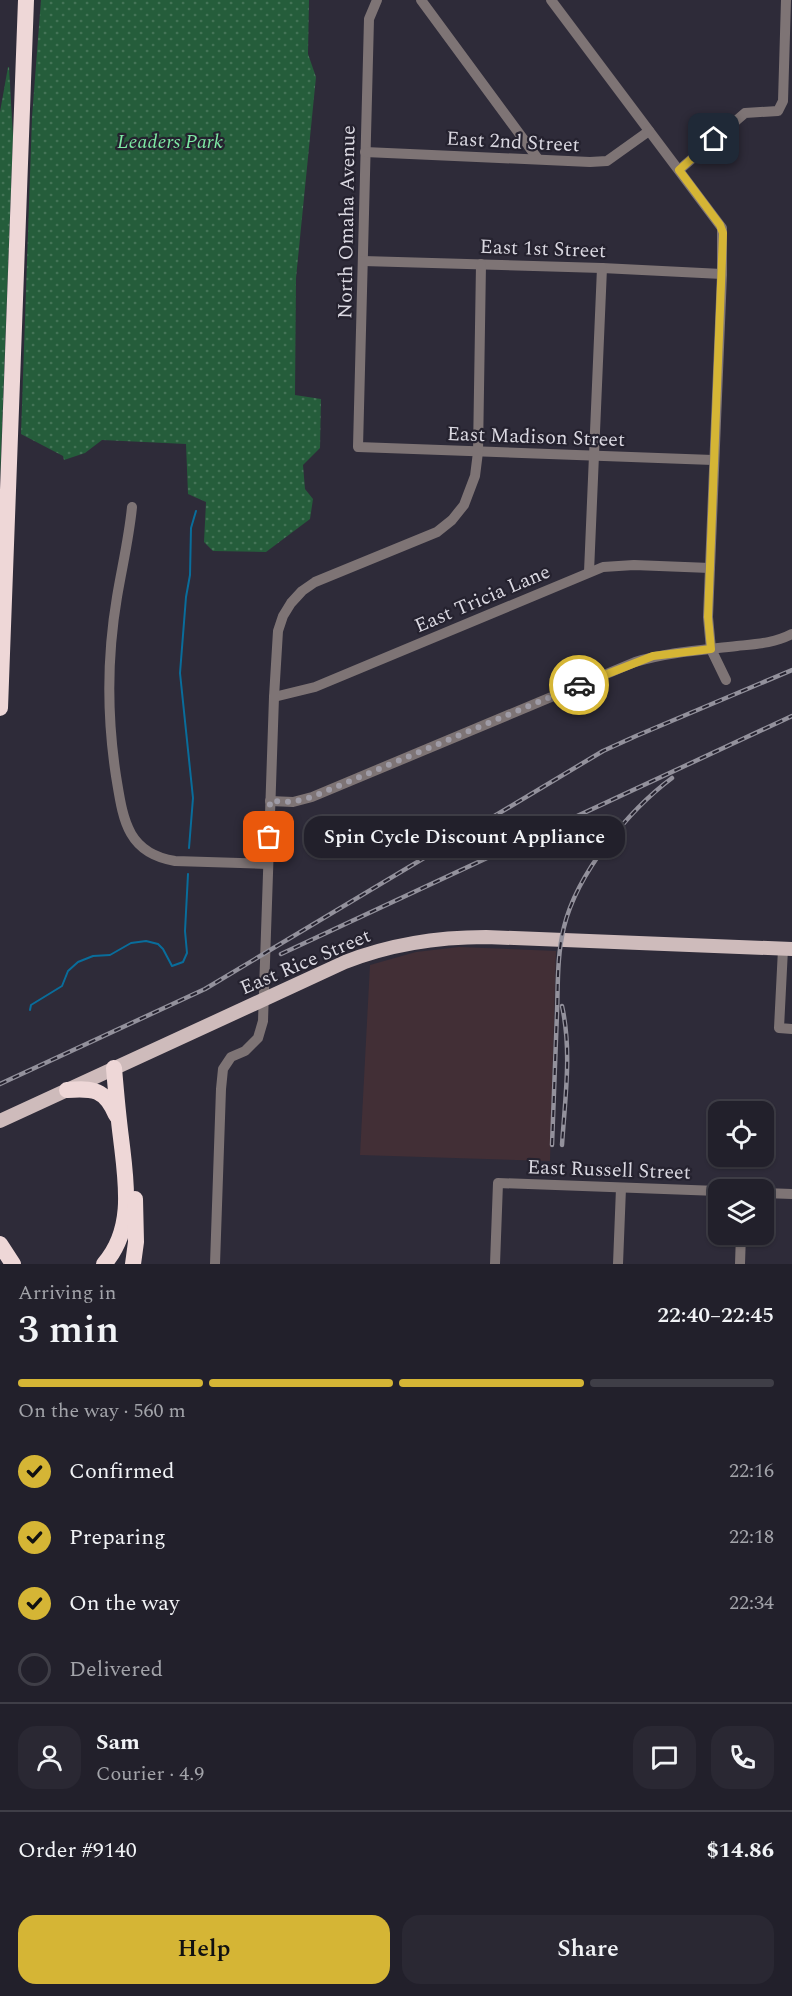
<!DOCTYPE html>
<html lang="en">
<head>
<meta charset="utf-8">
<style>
  :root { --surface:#22202b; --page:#2a2833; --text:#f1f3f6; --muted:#a2a3a9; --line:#3f3e47; --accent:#d5b535 }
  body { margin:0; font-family:Spectral,serif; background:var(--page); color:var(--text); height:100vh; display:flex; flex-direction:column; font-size:22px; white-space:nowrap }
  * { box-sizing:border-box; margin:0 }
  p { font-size:20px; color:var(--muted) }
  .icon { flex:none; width:33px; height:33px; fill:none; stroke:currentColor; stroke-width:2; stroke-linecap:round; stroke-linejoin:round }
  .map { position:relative; height:1264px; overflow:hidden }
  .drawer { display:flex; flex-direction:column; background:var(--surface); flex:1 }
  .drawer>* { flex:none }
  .buttons { position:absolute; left:708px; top:1101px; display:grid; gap:12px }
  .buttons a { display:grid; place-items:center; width:66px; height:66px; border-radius:12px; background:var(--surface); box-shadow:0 2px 4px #0004,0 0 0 2px var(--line); font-size:30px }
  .pin { position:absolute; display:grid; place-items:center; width:51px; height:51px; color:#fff; margin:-26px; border-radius:12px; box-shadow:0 3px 9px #0006 }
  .courier { position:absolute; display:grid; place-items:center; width:60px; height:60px; margin:-30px; border:4px solid #d5b535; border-radius:50%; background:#fff; color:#222; box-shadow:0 2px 8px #0007 }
  .bubble { position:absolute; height:42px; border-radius:18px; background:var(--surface); box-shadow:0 2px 4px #0004,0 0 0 2px var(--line); font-size:20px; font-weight:600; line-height:42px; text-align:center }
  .overview em { font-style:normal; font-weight:600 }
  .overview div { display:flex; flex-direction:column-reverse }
  .overview { display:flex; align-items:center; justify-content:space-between; height:102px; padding:0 18px }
  h1 { font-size:39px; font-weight:600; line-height:45px }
  .bar { display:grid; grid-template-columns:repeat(4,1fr); gap:9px 6px; align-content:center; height:72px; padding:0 18px }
  .bar i { height:8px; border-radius:4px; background:var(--line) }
  .bar .current { background:var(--accent) }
  .bar p { grid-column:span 4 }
  .line { display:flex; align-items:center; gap:15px; padding:0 18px; border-top:2px solid var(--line) }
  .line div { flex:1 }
  .round { display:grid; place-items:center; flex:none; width:63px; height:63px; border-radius:18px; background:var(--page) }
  ol { padding:0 18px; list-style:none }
  li { display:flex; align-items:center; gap:18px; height:66px }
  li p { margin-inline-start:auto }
  li .icon { padding:6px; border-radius:50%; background:var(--accent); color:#111; stroke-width:4 }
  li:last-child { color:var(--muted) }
  li i { width:33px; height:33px; border:3px solid var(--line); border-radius:50% }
  .action { display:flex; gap:12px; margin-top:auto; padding:12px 18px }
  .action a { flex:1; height:69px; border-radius:18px; background:var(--accent); color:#111; font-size:24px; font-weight:600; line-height:69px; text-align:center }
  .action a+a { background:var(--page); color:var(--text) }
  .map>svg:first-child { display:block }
  .industrial { fill:#422f36 }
  .grass { fill:url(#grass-dots) }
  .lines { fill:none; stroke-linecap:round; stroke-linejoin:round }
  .stream { stroke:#096d9b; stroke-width:2 }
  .minor { stroke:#7e7475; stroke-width:10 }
  .major { stroke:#cebbbb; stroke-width:14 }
  .highway { stroke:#eed7d7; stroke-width:16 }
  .rail-casing { stroke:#93919c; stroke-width:4.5 }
  .rail { stroke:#25222f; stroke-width:2; stroke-dasharray:7; stroke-linecap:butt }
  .done { stroke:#9e9ba6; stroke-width:6; stroke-dasharray:0 10.8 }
  .route { stroke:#d5b535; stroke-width:8 }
  .labels { text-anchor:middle; stroke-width:4.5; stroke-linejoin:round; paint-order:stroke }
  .park-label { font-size:20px; font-style:italic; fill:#7ee8a4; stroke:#25222f }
  .street-label { font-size:20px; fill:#dad8e1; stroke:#25222f }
</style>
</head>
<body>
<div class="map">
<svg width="792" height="1264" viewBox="0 0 792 1264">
  <defs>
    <pattern id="grass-dots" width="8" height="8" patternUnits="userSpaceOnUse" patternTransform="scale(1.5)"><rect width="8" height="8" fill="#255d3b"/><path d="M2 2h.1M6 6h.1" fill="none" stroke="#447457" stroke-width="1.8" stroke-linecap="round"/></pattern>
  </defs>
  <rect width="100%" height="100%" fill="#2e2b39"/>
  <path class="industrial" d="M459,947l97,4 -6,210 -190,-6 10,-190 46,-13z"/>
  <g class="grass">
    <path d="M41,0h268l-1,54 8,23 -20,201 -1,117 26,4 -1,49 -17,17 2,24 8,10 -3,20 -44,33 -53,-1 -9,-9 2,-40 -18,-8 -2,-50 -84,-4 -17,13 -21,7 -1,-4 -42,-22 11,-317z"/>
    <path d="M8,67h1l4,69 -13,345v-369z"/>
  </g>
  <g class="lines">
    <g class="stream">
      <path d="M189,848l4,-50 -13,-125 6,-76 4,-22 1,-47 5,-17"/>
      <path d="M30,1010l1,-5 31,-19 6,-15 10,-9 15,-6 17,-1 21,-12 15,-2 12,3 5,5 9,17 11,-4 4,-9 -2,-22 3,-57"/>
    </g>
    <g class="minor">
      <path d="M377,0l-8,19 -11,428 355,13"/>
      <path d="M421,0l117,159"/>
      <path d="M551,0l171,228v46l-14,343 3,32 15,31"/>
      <path d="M365,152l225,10 17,-1 42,-30"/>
      <path d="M679,170l66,-57 33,-2 5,-10 3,-101"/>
      <path d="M363,261l239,7 120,6"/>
      <path d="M132,507c-3,31 -10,60 -15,90 -10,59 -10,120 -1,179 7,42 10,77 59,85l93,3"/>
      <path d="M589,572l13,-304"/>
      <path d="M274,697l41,-10 288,-120 31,-2 76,3"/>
      <path d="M270,801l23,1 19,-5 323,-135c33,-10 68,-12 102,-16 19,-2 38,-3 55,-12"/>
      <path d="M783,949l-4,79 13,1"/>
      <path d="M764,1193l28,1"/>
      <path d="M215,1264l6,-175 2,-20 8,-12 14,-6 13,-13 5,-17 11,-324 4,-66 5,-15 8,-13 11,-12 13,-9 122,-50 15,-12 12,-15 11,-29 3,-24 3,-188"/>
      <path d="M495,1264l3,-81 220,8"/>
      <path d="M618,1264l3,-76"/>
      <path d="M740,1264l1,-30"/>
    </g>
    <path class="major" d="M0,1121l345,-159c46,-18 92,-25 141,-25l306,12"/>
    <g class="highway">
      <path d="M0,708l26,-708"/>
      <path d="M67,1090c26,-2 38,-1 49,25"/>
      <path d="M0,1244l13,20"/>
      <path d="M104,1264c31,-35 22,-83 17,-126 -3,-23 -5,-46 -7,-70"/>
      <path d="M133,1264l3,-22 -1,-43"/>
    </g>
    <defs>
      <g id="rail">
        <path d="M281,954l511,-238"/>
        <path d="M562,1006c10,45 3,93 0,139"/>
        <path d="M0,1084l205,-95 398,-238 33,-15 156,-66"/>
        <path d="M552,1145c2,-44 3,-88 5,-132 1,-29 0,-58 7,-86 13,-54 65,-117 108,-149"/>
      </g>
    </defs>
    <use href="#rail" class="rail-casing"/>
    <use href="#rail" class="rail"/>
  </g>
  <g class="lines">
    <path class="done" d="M269,837l1,-36 23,1 19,-5 267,-112"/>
    <path class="route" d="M579,685l74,-29 58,-7 -3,-32 15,-384 -3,-8 -41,-55 35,-31"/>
  </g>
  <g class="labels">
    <g class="park-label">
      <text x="170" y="148">Leaders Park</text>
    </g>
    <g class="street-label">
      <text transform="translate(513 141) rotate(3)" y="7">East 2nd Street</text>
      <text transform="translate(346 222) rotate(-89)" y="7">North Omaha Avenue</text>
      <text transform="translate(543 248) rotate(2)" y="7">East 1st Street</text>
      <text transform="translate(536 436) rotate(2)" y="7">East Madison Street</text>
      <text transform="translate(482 598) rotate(-23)" y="7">East Tricia Lane</text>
      <text transform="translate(305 961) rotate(-23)" y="7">East Rice Street</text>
      <text transform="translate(609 1169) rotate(2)" y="7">East Russell Street</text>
    </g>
  </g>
</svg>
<div class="buttons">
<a><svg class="icon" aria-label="locate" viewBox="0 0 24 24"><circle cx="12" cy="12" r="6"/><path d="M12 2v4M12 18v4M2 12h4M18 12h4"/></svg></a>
<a><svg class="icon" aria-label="layers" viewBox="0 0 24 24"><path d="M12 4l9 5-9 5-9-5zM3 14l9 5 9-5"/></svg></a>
</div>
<div class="pin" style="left:269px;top:837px;background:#ea580c"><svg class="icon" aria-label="bag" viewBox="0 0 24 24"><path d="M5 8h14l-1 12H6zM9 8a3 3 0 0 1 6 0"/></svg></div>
<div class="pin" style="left:714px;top:139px;background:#1f2937"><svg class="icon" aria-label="home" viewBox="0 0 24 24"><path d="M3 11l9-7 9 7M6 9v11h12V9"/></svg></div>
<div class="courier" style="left:579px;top:685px"><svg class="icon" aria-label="car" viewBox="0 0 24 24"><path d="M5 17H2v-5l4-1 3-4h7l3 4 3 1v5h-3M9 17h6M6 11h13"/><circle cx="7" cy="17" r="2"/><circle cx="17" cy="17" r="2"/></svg></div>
<div class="bubble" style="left:304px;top:816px;width:321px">Spin Cycle Discount Appliance</div>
</div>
<section class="drawer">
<div class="overview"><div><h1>3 min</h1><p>Arriving in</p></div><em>22:40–22:45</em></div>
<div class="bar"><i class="current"></i><i class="current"></i><i class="current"></i><i></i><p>On the way · 560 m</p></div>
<ol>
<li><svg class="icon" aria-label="check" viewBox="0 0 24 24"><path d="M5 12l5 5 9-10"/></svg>Confirmed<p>22:16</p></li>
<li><svg class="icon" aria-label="check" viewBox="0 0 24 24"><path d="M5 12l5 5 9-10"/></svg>Preparing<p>22:18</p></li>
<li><svg class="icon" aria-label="check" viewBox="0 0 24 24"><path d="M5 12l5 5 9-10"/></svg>On the way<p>22:34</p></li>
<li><i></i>Delivered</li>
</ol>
<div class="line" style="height:108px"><a class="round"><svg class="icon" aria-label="person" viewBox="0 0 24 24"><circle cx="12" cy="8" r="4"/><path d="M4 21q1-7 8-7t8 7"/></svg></a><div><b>Sam</b><p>Courier · 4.9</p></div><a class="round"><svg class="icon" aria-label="chat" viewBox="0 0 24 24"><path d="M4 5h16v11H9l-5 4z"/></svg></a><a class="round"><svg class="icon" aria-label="phone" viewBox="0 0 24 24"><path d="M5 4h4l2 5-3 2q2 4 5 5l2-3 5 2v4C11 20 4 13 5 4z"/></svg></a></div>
<div class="line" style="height:78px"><div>Order #9140</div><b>$14.86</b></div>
<div class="action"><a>Help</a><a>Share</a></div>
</section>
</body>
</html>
